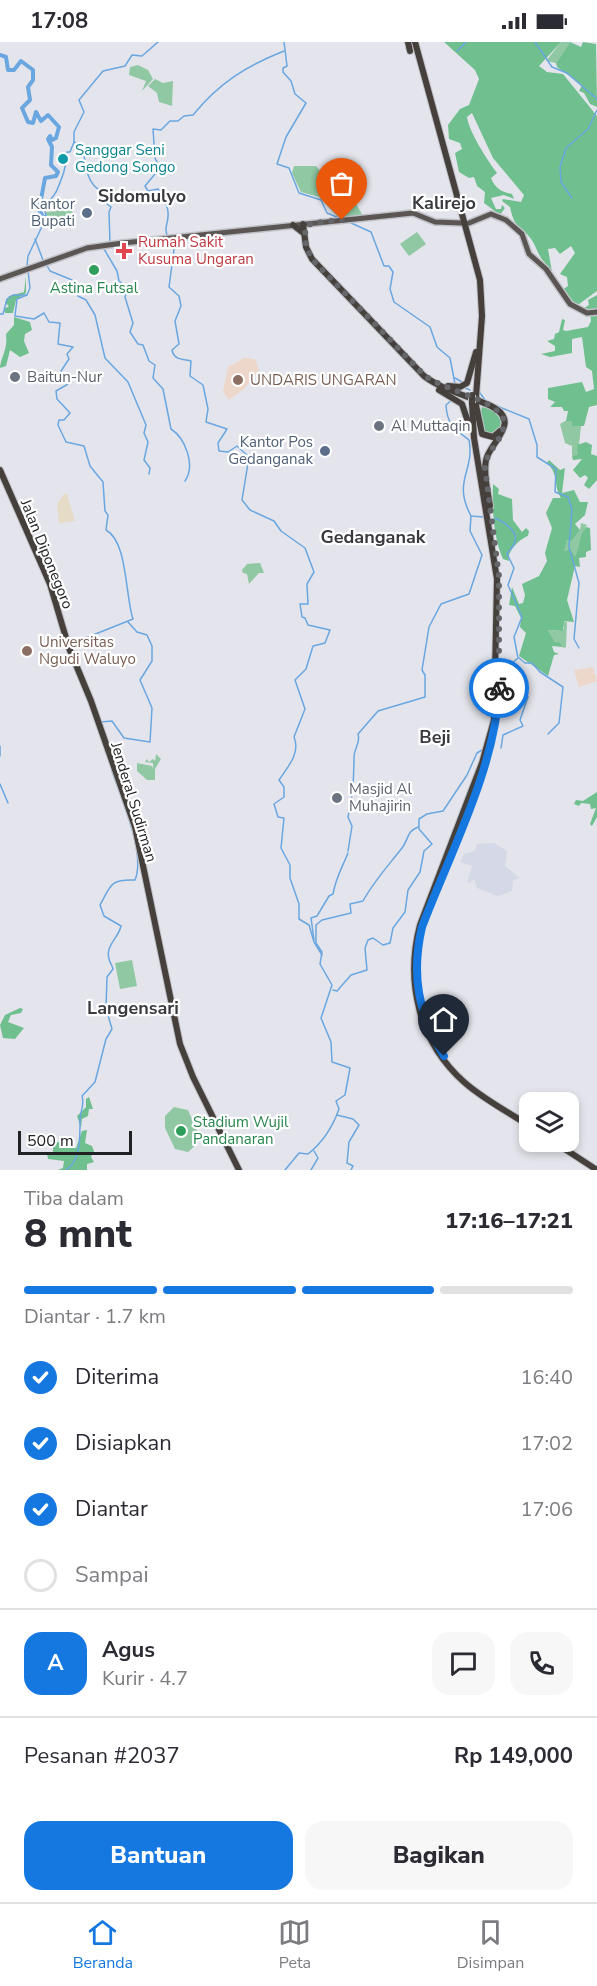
<!DOCTYPE html>
<html lang="id">
<head>
<meta charset="utf-8">
<style>
  :root { --surface:#fff; --page:#f7f7f7; --text:#2b2b33; --muted:#7c7c81; --line:#e1e1e2; --accent:#1577e0 }
  body { margin:0; font-family:"Nunito Sans",sans-serif; background:var(--page); color:var(--text); height:100vh; display:flex; flex-direction:column; font-size:22px; white-space:nowrap }
  * { box-sizing:border-box; margin:0 }
  p { font-size:20px; color:var(--muted) }
  .icon { flex:none; width:33px; height:33px; fill:none; stroke:currentColor; stroke-width:2; stroke-linecap:round; stroke-linejoin:round }
  .map { position:relative; height:1128px; overflow:hidden }
  .side { display:flex; flex-direction:column; background:var(--surface); flex:1 }
  .side>* { flex:none }
  .tools { position:absolute; left:519px; top:1050px; display:grid; gap:12px }
  .tools a { display:grid; place-items:center; width:60px; height:60px; border-radius:12px; background:var(--surface); box-shadow:0 3px 9px #0003; font-size:30px }
  .scale { position:absolute; left:18px; bottom:15px; width:114px; box-sizing:border-box; padding-left:6px; border:3px solid #202123; border-top:0; font-size:16px; line-height:21px; white-space:nowrap; color:#202123; -webkit-text-stroke:4px #fff; paint-order:stroke }
  .pin { position:absolute; display:grid; place-items:center; width:51px; height:51px; color:#fff; margin:-62px -26px; border-radius:50% 50% 50% 0; rotate:-45deg; box-shadow:0 0 6px #0007 }
  .pin .icon { rotate:45deg }
  .courier { position:absolute; display:grid; place-items:center; width:60px; height:60px; margin:-30px; border:4px solid #1577e0; border-radius:50%; background:#fff; color:#222; box-shadow:0 2px 8px #0007 }
  .head em { font-style:normal; font-weight:800 }
  .head div { display:flex; flex-direction:column-reverse }
  .head { display:flex; align-items:center; justify-content:space-between; height:102px; padding:0 24px }
  h1 { font-size:39px; font-weight:800; line-height:45px }
  .bar { display:grid; grid-template-columns:repeat(4,1fr); gap:9px 6px; align-content:center; height:72px; padding:0 24px }
  .bar i { height:8px; border-radius:4px; background:var(--line) }
  .bar .selected { background:var(--accent) }
  .bar p { grid-column:span 4 }
  .line { display:flex; align-items:center; gap:15px; padding:0 24px; border-top:2px solid var(--line) }
  .line div { flex:1 }
  .round { display:grid; place-items:center; flex:none; width:63px; height:63px; border-radius:18px; background:var(--page) }
  ol { padding:0 24px; list-style:none }
  li { display:flex; align-items:center; gap:18px; height:66px }
  li p { margin-inline-start:auto }
  li .icon { padding:6px; border-radius:50%; background:var(--accent); color:#fff; stroke-width:4 }
  li:last-child { color:var(--muted) }
  li i { width:33px; height:33px; border:3px solid var(--line); border-radius:50% }
  .button { display:flex; gap:12px; margin-top:auto; padding:12px 24px }
  .button a { flex:1; height:69px; border-radius:18px; background:var(--accent); color:#fff; font-size:24px; font-weight:800; line-height:69px; text-align:center }
  .button a+a { background:var(--page); color:var(--text) }
  .status { display:flex; justify-content:space-between; align-items:center; height:42px; padding:0 30px; background:var(--surface); direction:ltr }
  .status svg { height:16px; fill:currentColor }
  .dock { display:flex; justify-content:space-around; align-items:center; height:84px; border-top:2px solid var(--line); background:var(--surface); font-size:16px; color:var(--muted) }
  .dock a { display:grid; justify-items:center; gap:3px }
  .dock .selected { color:var(--accent) }
  .map>svg:first-child { display:block }
  .commercial { fill:#e5dbc6 }
  .built { fill:#d5d8e6 }
  .education { fill:#edd7ca }
  .green { fill:#8fc8a3 }
  .forest { fill:#70bf8e }
  .lines { fill:none; stroke-linecap:round; stroke-linejoin:round }
  .stream { stroke:#6aa6e0; stroke-width:1.5 }
  .river { stroke:#6aa6e0; stroke-width:4 }
  .major-casing { stroke:#c1c2c8; stroke-width:8 }
  .highway-casing { stroke:#c1c2c8; stroke-width:8 }
  .major { stroke:#5b5653; stroke-width:5 }
  .highway { stroke:#45403c; stroke-width:6 }
  .highway-bridge-casing { stroke:#c1c2c8; stroke-width:8; stroke-linecap:butt }
  .highway-bridge { stroke:#45403c; stroke-width:6 }
  .done { stroke:#656669; stroke-width:6; stroke-dasharray:0 10.8 }
  .route { stroke:#1577e0; stroke-width:8 }
  .culture-dot { fill:#0f9aa8; stroke:#fff; stroke-width:2 }
  .service-dot { fill:#5c6f8a; stroke:#fff; stroke-width:2 }
  .health-dot { fill:#e0444e; stroke:#fff; stroke-width:2 }
  .leisure-dot { fill:#2e9e5b; stroke:#fff; stroke-width:2 }
  .worship-dot { fill:#6b7280; stroke:#fff; stroke-width:2 }
  .education-dot { fill:#8d6e63; stroke:#fff; stroke-width:2 }
  .labels { text-anchor:middle; stroke-width:4.5; stroke-linejoin:round; paint-order:stroke }
  .culture-label { font-size:15px; fill:#0d838f; stroke:#fff; text-anchor:start }
  .service-label { font-size:15px; fill:#4e5e75; stroke:#fff; text-anchor:end }
  .health-label { font-size:15px; fill:#be3a42; stroke:#fff; text-anchor:start }
  .leisure-label { font-size:15px; fill:#27864d; stroke:#fff }
  .worship-label { font-size:15px; fill:#5b616d; stroke:#fff; text-anchor:start }
  .education-label { font-size:15px; fill:#785e54; stroke:#fff; text-anchor:start }
  .street-label { font-size:15px; fill:#202123; stroke:#fff }
  .quarter-label { font-size:18px; font-weight:bold; fill:#393a40; stroke:#fff }
</style>
</head>
<body>
<div class="status"><b>17:08</b><svg viewBox="0 0 49 12"><path d="M0 12V9h3v3zM5 12V6h3v6zM10 12V3h3v9zM15 12V0h3v12zM26 1h20v11H26zM47 4h2v5h-2z"/></svg></div>
<div class="map">
<svg width="597" height="1128" viewBox="0 0 597 1128">
  <rect width="100%" height="100%" fill="#e4e5ec"/>
  <path class="commercial" d="M64,452h3l8,27 -16,2 -2,-19z"/>
  <path class="built" d="M494,801l13,8 -2,15 15,12 -7,2 -1,11 -14,5 -21,-8 -3,-9 -4,4 -3,-1 5,-16 -12,-4 4,-8 11,-3 2,-7z"/>
  <g class="education">
    <path d="M244,316l11,1 4,11 -15,19 -15,11 -6,-8 5,-25z"/>
    <path d="M593,625l4,14 -18,6 -5,-17z"/>
  </g>
  <g class="green">
    <path d="M561,0h9l-14,21 -10,-2z"/>
    <path d="M138,23l10,5 5,9 -11,12 4,-10 -17,-6 1,-8z"/>
    <path d="M155,37l8,4 10,-2 -1,25 -13,-4 -2,-9 -9,-7z"/>
    <path d="M294,124h22l14,16 21,-10 4,30 8,14h-26l-18,-19 -18,-5 -9,-19z"/>
    <path d="M72,163l1,18 -15,1v-4h-11l-1,-8 10,-1v-5z"/>
    <path d="M417,190l9,12 -17,12 -9,-12z"/>
    <path d="M565,379h6l1,5h9l-3,28 -6,2v-10l-7,-3 -5,-19z"/>
    <path d="M581,481l6,2c-7,10 -5,21 -12,31l-5,-8 -7,3 4,-11 5,1 8,-11z"/>
    <path d="M260,521l4,10h-5l-10,11 -2,-10 -4,-1 -1,-3 5,-6z"/>
    <path d="M563,579l4,1 -1,25 -2,1 -9,-6 -7,-12 13,1 3,-2z"/>
    <path d="M156,712l5,5 -6,10v11h-8l-10,-9v-8l15,3 1,3v-6l-8,-1 2,-3 2,3 4,-3 2,2z"/>
    <path d="M132,918l5,26 -17,3 -5,-26z"/>
    <path d="M174,1065l14,3 11,25 -1,8 -10,9 -13,-3 -10,-21v-12z"/>
  </g>
  <g class="forest">
    <path d="M444,0h117l-22,24 8,6 16,2 34,42v175l-22,16 -13,-17 6,-4 -1,-9 -7,-3 15,-21 -4,-7 -11,8 -5,-6 -7,1 4,23 -7,-5v-4c-7,-8 -7,-12 -12,-21 -10,-17 -18,-10 -23,-35l-8,-6 1,-2 18,3 3,-7 -31,-37 -21,-45 -5,4c2,15 21,44 30,56l-6,5c4,10 10,14 21,16l2,5 -10,-4 -13,3 5,11h5l1,-4 3,3 -5,7 -16,-12 1,-11 -8,-6 -3,-9 -5,1 -10,-6 -4,-19 7,-4 -2,-6 -11,-4 -1,-14 12,-16 9,-4 10,-26 -4,-9z"/>
    <path d="M570,0l11,5 2,-5 13,2 1,63 -7,-3 -6,-11 -5,-2 3,-6 -25,-18 -1,-4z"/>
    <path d="M26,234v17l-10,7 -3,13h-8l-1,-4 5,-3 -4,-3 4,-7 15,-4z"/>
    <path d="M597,253v110l-8,2 -5,19h-12l-1,-5h-5l2,-10h-4l-2,-4h-12l5,-5 -7,-3v-11l34,-6 4,10 8,-3 -2,-18 -6,-4 -4,-30 -10,2v14l-22,4 -9,-3 14,-3v-5l-8,-5 7,-2 1,-5 4,-2 3,-13 3,1 -2,10 3,1 22,-4 3,-6 -1,-8 -9,-3 8,-5 -1,-5z"/>
    <path d="M14,275l16,5 2,8 -7,4 -1,7 5,12 -9,4 -10,-7 -4,16 -6,2c1,-12 8,-18 6,-34l8,-9z"/>
    <path d="M482,365c12,2 19,8 19,20l-5,8 -14,-3 -2,-18z"/>
    <path d="M586,400l6,3 -1,9 6,2v24l-8,9 -5,-4 4,-7 -3,-3 -5,3 -7,-8 9,-11 -9,1 -1,-4 6,-2 -1,-9z"/>
    <path d="M549,418l11,10 5,-2 -3,25 12,-3 6,12h8l-3,13 -10,9 5,6 -8,11 -5,-1 -3,11 6,-3 5,8c6,-10 4,-21 11,-29l4,1 1,22 -5,2v5l-7,1 1,9 -5,-1 -8,34 7,22 -10,-1 -1,10 -15,-1 7,12 5,1 2,4 -10,-1 2,6 5,2 -5,1 -6,21 -29,-20 7,-23 -6,-6 1,-9 -6,-12 -6,-1 3,-18 7,17 4,-1 2,-8 -3,-11 17,-8 8,-15 -2,-8 7,-25 -6,-15 7,-15h8c-8,-12 -2,-24 -14,-35z"/>
    <path d="M493,442l6,5 -1,5 14,5 1,21 9,12 4,-4 3,3 -1,5c-9,3 -22,17 -19,25l-6,-2c-10,-22 -11,-53 -10,-75z"/>
    <path d="M597,750v25l-5,9 -2,-2 6,-16 -5,1 -1,-5 -9,-1 -2,3 -5,-2 2,-4 7,1z"/>
    <path d="M20,966l3,1 -2,4 -10,2 -3,7 16,6 -9,11 -12,-1 -3,-13 5,-10z"/>
    <path d="M89,1055l4,12h-4l-1,7 -6,3 -1,9 -4,-12 9,-9v-8z"/>
    <path d="M87,1088l-2,13 7,3 2,5 -3,6 3,5 -7,2v6h-29l5,-2 1,-7 -16,-2 -1,-6 6,-1v-5l-5,-2 14,-4 3,7h11l6,-17z"/>
  </g>
  <g class="lines">
    <g class="stream">
      <path d="M284,0l3,24 -4,2v4l8,9 4,13 11,9 -20,34 -9,27 12,4 10,25 22,7 6,13 12,5"/>
      <path d="M535,0l17,25 15,6 30,26"/>
      <path d="M457,9l9,-9"/>
      <path d="M74,100l9,5c2,15 3,38 19,44l4,12 5,4 -2,5 1,31"/>
      <path d="M572,156l-11,-16 -1,-15 6,-19 22,-19 9,-19"/>
      <path d="M46,174c-4,-13 7,-16 11,-26 5,-12 10,-24 10,-38h3l4,-10v-10l10,-20 -5,-12 24,-29 22,-5 7,-11 10,1 16,-14"/>
      <path d="M349,180l22,10 13,34h5l4,6 -3,17 4,13 36,25 7,20 13,11 5,26"/>
      <path d="M167,193c-3,-8 1,-11 1,-19 1,-8 -5,-21 -10,-27l-10,2 -3,-5 15,-18 -5,-10 -2,-29 8,1 9,-9h8l6,-5 9,-1c26,-32 53,-49 91,-64"/>
      <path d="M35,197l8,21"/>
      <path d="M173,199l2,1 -6,45 10,9 2,10 -6,15 4,23 -7,6c2,10 10,9 19,11l-1,15 13,9 5,24 -2,13 21,7 -9,14 1,8 9,1 9,-6 12,11 -7,43 8,10 24,11 7,10 24,17 9,24 -7,12 1,20h-8l2,13 3,1 3,7 22,5 -5,13 -12,3 -7,23 -11,11 10,29 -11,28c7,16 -7,31 -15,43l5,7v10l-10,7 4,13 6,1 -3,30 9,17v13l9,26v15l10,6 5,17 8,13"/>
      <path d="M104,207l13,22 2,10 9,7 -3,9 8,26 -3,9 8,12 5,1 6,16 6,4 -2,13 10,11 8,40c14,9 25,36 14,52"/>
      <path d="M46,222l4,7 22,9 6,16 8,4 9,15 10,43 23,24 18,43 -2,8 4,9 -4,18 6,8 -1,6"/>
      <path d="M27,224l1,-10 17,-36 1,-4 -4,-1"/>
      <path d="M27,253l-10,4 -2,17 19,3 10,-6 5,9 11,1 -2,21 15,3 -6,7 2,5 -8,12 2,6 6,1 -1,6 -12,7 1,8 13,14 -6,7h-5l-1,5 8,17 18,4 6,20 13,16 2,29 3,4 -2,15c22,12 19,66 27,89l-45,18"/>
      <path d="M0,272h3l4,-15 6,-4h14l3,-7 -2,-17"/>
      <path d="M455,336l7,4"/>
      <path d="M465,346l5,2"/>
      <path d="M480,351l5,7"/>
      <path d="M452,358l-6,5c1,20 9,24 23,35 6,32 -17,40 2,76l12,1"/>
      <path d="M492,362l37,15 8,26v12l19,12 -1,23 13,5 4,12 -3,38 10,36 -5,56 5,9"/>
      <path d="M495,476c9,4 27,15 18,28 -2,3 -4,5 -6,8l7,14 -6,17 14,32 -8,20 4,21 -13,11 -1,10 3,10 19,4 2,4 -8,23 3,6 -20,9 -2,13"/>
      <path d="M519,616l6,5h7l8,9 23,15 -4,36 -11,11"/>
      <path d="M101,680l11,-1 12,17 26,4 2,-34 -12,-28 12,-19v-15l-5,-11 -10,-3 -9,-10"/>
      <path d="M96,681l11,32"/>
      <path d="M0,704v10"/>
      <path d="M0,742l8,19"/>
      <path d="M348,809l4,-25 -4,-9c5,-20 6,-40 6,-60 0,-9 7,-14 4,-23l20,-23 47,-14v-22l-3,-5 7,-43 12,-23 28,-10 13,-39 -12,-24 1,-15"/>
      <path d="M314,898l-3,-22 6,-2 12,-20 4,-2c3,-17 9,-26 15,-41"/>
      <path d="M333,948l4,1 14,-16 16,-5 -2,-22 3,-8 5,-2 10,7 7,-2 3,-15 12,-16 3,-22 12,-18 4,-21 8,-7 -13,-15v-10l8,-5 16,-3 24,-36 10,-22 5,-3"/>
      <path d="M337,1073l16,4 6,6 -10,17 -2,21 6,3 -2,4"/>
      <path d="M66,1128c15,-9 14,-35 14,-50 0,-9 5,-15 2,-24l13,-14 11,-43 6,-10 -6,-21 1,-31 6,-8c-1,-4 -3,-6 -4,-10 -4,-13 10,-22 12,-33l-17,-10 -4,-11c11,-19 9,-26 35,-25 11,-27 -14,-81 -23,-109"/>
      <path d="M285,1128l14,-17 9,1c14,-11 25,-28 31,-45l-3,-8 9,-6 5,-27 -18,-6 -1,-20 -10,-24 11,-33 -12,-21 2,-12 -6,-9v-18l6,-5 29,-7 -1,-9 13,-3c11,-20 25,-35 39,-53 7,-9 4,-16 16,-21"/>
      <path d="M311,1128l7,-12 -4,-7"/>
    </g>
    <path class="river" d="M0,13l6,2 2,13h6l7,-9 12,9v10l-5,7 2,13 -8,8 6,14 5,1 3,-11 5,9 7,-6 11,12 -3,11 -4,2 -2,-4 -2,3 4,8 -1,18 7,7 -2,4 -11,2 -6,32 3,5"/>
    <defs>
      <g id="major">
        <path d="M469,181l22,-9 15,6 16,14 7,20 17,15 24,35 17,9 10,-1"/>
        <path d="M0,237l87,-31 36,-5 290,-30 22,9 27,1"/>
      </g>
      <g id="highway">
        <path d="M408,0l2,9"/>
        <path d="M415,0l65,238 2,36 -6,81"/>
        <path d="M303,182l3,23 6,12 112,117c20,15 45,20 67,30 32,16 -2,37 -5,54 -3,15 2,32 4,46"/>
        <path d="M293,183l9,7"/>
        <path d="M448,344l12,1 7,-4 9,-31"/>
        <path d="M439,348l23,14 7,21"/>
        <path d="M472,361l2,35 23,141 -3,141 -12,43 -62,162c-15,57 -1,117 44,157 19,17 44,30 66,44"/>
        <path d="M476,363l6,29 11,3 7,-6"/>
        <path d="M0,428l50,114 19,64 22,53 44,126 45,217 13,33 46,93"/>
        <path d="M554,1100l43,28"/>
      </g>
    </defs>
    <use href="#major" class="major-casing"/>
    <use href="#highway" class="highway-casing"/>
    <use href="#major" class="major"/>
    <use href="#highway" class="highway"/>
    <defs>
      <path id="highway-bridge" d="M472,361v-8"/>
    </defs>
    <use href="#highway-bridge" class="highway-bridge-casing"/>
    <use href="#highway-bridge" class="highway-bridge"/>
  </g>
  <g class="lines">
    <path class="done" d="M342,178l-30,3 -7,5 1,19 6,12 112,116c20,16 69,23 79,43 5,20 -17,30 -18,50l14,108v112"/>
    <path class="route" d="M444,1014c-26,-42 -33,-82 -22,-129 28,-74 74,-160 77,-239"/>
  </g>
  <circle class="culture-dot" cx="63" cy="117" r="6"/>
  <g class="service-dot">
    <circle cx="87" cy="171" r="6"/>
    <circle cx="325" cy="409" r="6"/>
  </g>
  <path class="health-dot" d="M121 200h6v6h6v6h-6v6h-6v-6h-6v-6h6z"/>
  <g class="leisure-dot">
    <circle cx="94" cy="228" r="6"/>
    <circle cx="181" cy="1089" r="6"/>
  </g>
  <g class="worship-dot">
    <circle cx="15" cy="335" r="6"/>
    <circle cx="379" cy="384" r="6"/>
    <circle cx="337" cy="756" r="6"/>
  </g>
  <g class="education-dot">
    <circle cx="238" cy="338" r="6"/>
    <circle cx="27" cy="609" r="6"/>
  </g>
  <g class="labels">
    <g class="culture-label">
      <text x="75" y="113">Sanggar Seni<tspan x="75" dy="17">Gedong Songo</tspan></text>
    </g>
    <g class="service-label">
      <text x="75" y="167">Kantor<tspan x="75" dy="17">Bupati</tspan></text>
      <text x="313" y="405">Kantor Pos<tspan x="313" dy="17">Gedanganak</tspan></text>
    </g>
    <g class="health-label">
      <text x="138" y="205">Rumah Sakit<tspan x="138" dy="17">Kusuma Ungaran</tspan></text>
    </g>
    <g class="leisure-label">
      <text x="94" y="251">Astina Futsal</text>
      <text x="193" y="1085" text-anchor="start">Stadium Wujil<tspan x="193" dy="17">Pandanaran</tspan></text>
    </g>
    <g class="worship-label">
      <text x="27" y="340">Baitun-Nur</text>
      <text x="391" y="389">Al Muttaqin</text>
      <text x="349" y="752">Masjid Al<tspan x="349" dy="17">Muhajirin</tspan></text>
    </g>
    <g class="education-label">
      <text x="250" y="343">UNDARIS UNGARAN</text>
      <text x="39" y="605">Universitas<tspan x="39" dy="17">Ngudi Waluyo</tspan></text>
    </g>
    <g class="street-label">
      <text transform="translate(47 512) rotate(68)" y="5">Jalan Diponegoro</text>
      <text transform="translate(134 760) rotate(73)" y="5">Jenderal Sudirman</text>
    </g>
    <g class="quarter-label">
      <text x="142" y="160">Sidomulyo</text>
      <text x="444" y="167">Kalirejo</text>
      <text x="373" y="501">Gedanganak</text>
      <text x="435" y="701">Beji</text>
      <text x="133" y="972">Langensari</text>
    </g>
  </g>
</svg>
<div class="tools">
<a><svg class="icon" aria-label="layers" viewBox="0 0 24 24"><path d="M12 4l9 5-9 5-9-5zM3 14l9 5 9-5"/></svg></a>
</div>
<div class="scale">500 m</div>
<div class="pin" style="left:342px;top:178px;background:#ea580c"><svg class="icon" aria-label="bag" viewBox="0 0 24 24"><path d="M5 8h14l-1 12H6zM9 8a3 3 0 0 1 6 0"/></svg></div>
<div class="pin" style="left:444px;top:1014px;background:#1f2937"><svg class="icon" aria-label="home" viewBox="0 0 24 24"><path d="M3 11l9-7 9 7M6 9v11h12V9"/></svg></div>
<div class="courier" style="left:499px;top:646px"><svg class="icon" aria-label="bike" viewBox="0 0 24 24"><circle cx="6" cy="16" r="4"/><circle cx="18" cy="16" r="4"/><path d="M6 16l4-8h5l3 8M10 8l3 8H6M13 5h3"/></svg></div>
</div>
<section class="side">
<div class="head"><div><h1>8 mnt</h1><p>Tiba dalam</p></div><em>17:16–17:21</em></div>
<div class="bar"><i class="selected"></i><i class="selected"></i><i class="selected"></i><i></i><p>Diantar · 1.7 km</p></div>
<ol>
<li><svg class="icon" aria-label="check" viewBox="0 0 24 24"><path d="M5 12l5 5 9-10"/></svg>Diterima<p>16:40</p></li>
<li><svg class="icon" aria-label="check" viewBox="0 0 24 24"><path d="M5 12l5 5 9-10"/></svg>Disiapkan<p>17:02</p></li>
<li><svg class="icon" aria-label="check" viewBox="0 0 24 24"><path d="M5 12l5 5 9-10"/></svg>Diantar<p>17:06</p></li>
<li><i></i>Sampai</li>
</ol>
<div class="line" style="height:108px"><b class="round" style="background:var(--accent);color:#fff">A</b><div><b>Agus</b><p>Kurir · 4.7</p></div><a class="round"><svg class="icon" aria-label="chat" viewBox="0 0 24 24"><path d="M4 5h16v11H9l-5 4z"/></svg></a><a class="round"><svg class="icon" aria-label="phone" viewBox="0 0 24 24"><path d="M5 4h4l2 5-3 2q2 4 5 5l2-3 5 2v4C11 20 4 13 5 4z"/></svg></a></div>
<div class="line" style="height:78px"><div>Pesanan #2037</div><b>Rp 149,000</b></div>
<div class="button"><a>Bantuan</a><a>Bagikan</a></div>
</section>
<nav class="dock">
<a class="selected"><svg class="icon" aria-label="home" viewBox="0 0 24 24"><path d="M3 11l9-7 9 7M6 9v11h12V9"/></svg>Beranda</a>
<a><svg class="icon" aria-label="map" viewBox="0 0 24 24"><path d="M3 6l6-2 6 2 6-2v14l-6 2-6-2-6 2zM9 4v14M15 6v14"/></svg>Peta</a>
<a><svg class="icon" aria-label="saved" viewBox="0 0 24 24"><path d="M7 4h10v16l-5-4-5 4z"/></svg>Disimpan</a>
</nav>
</body>
</html>
